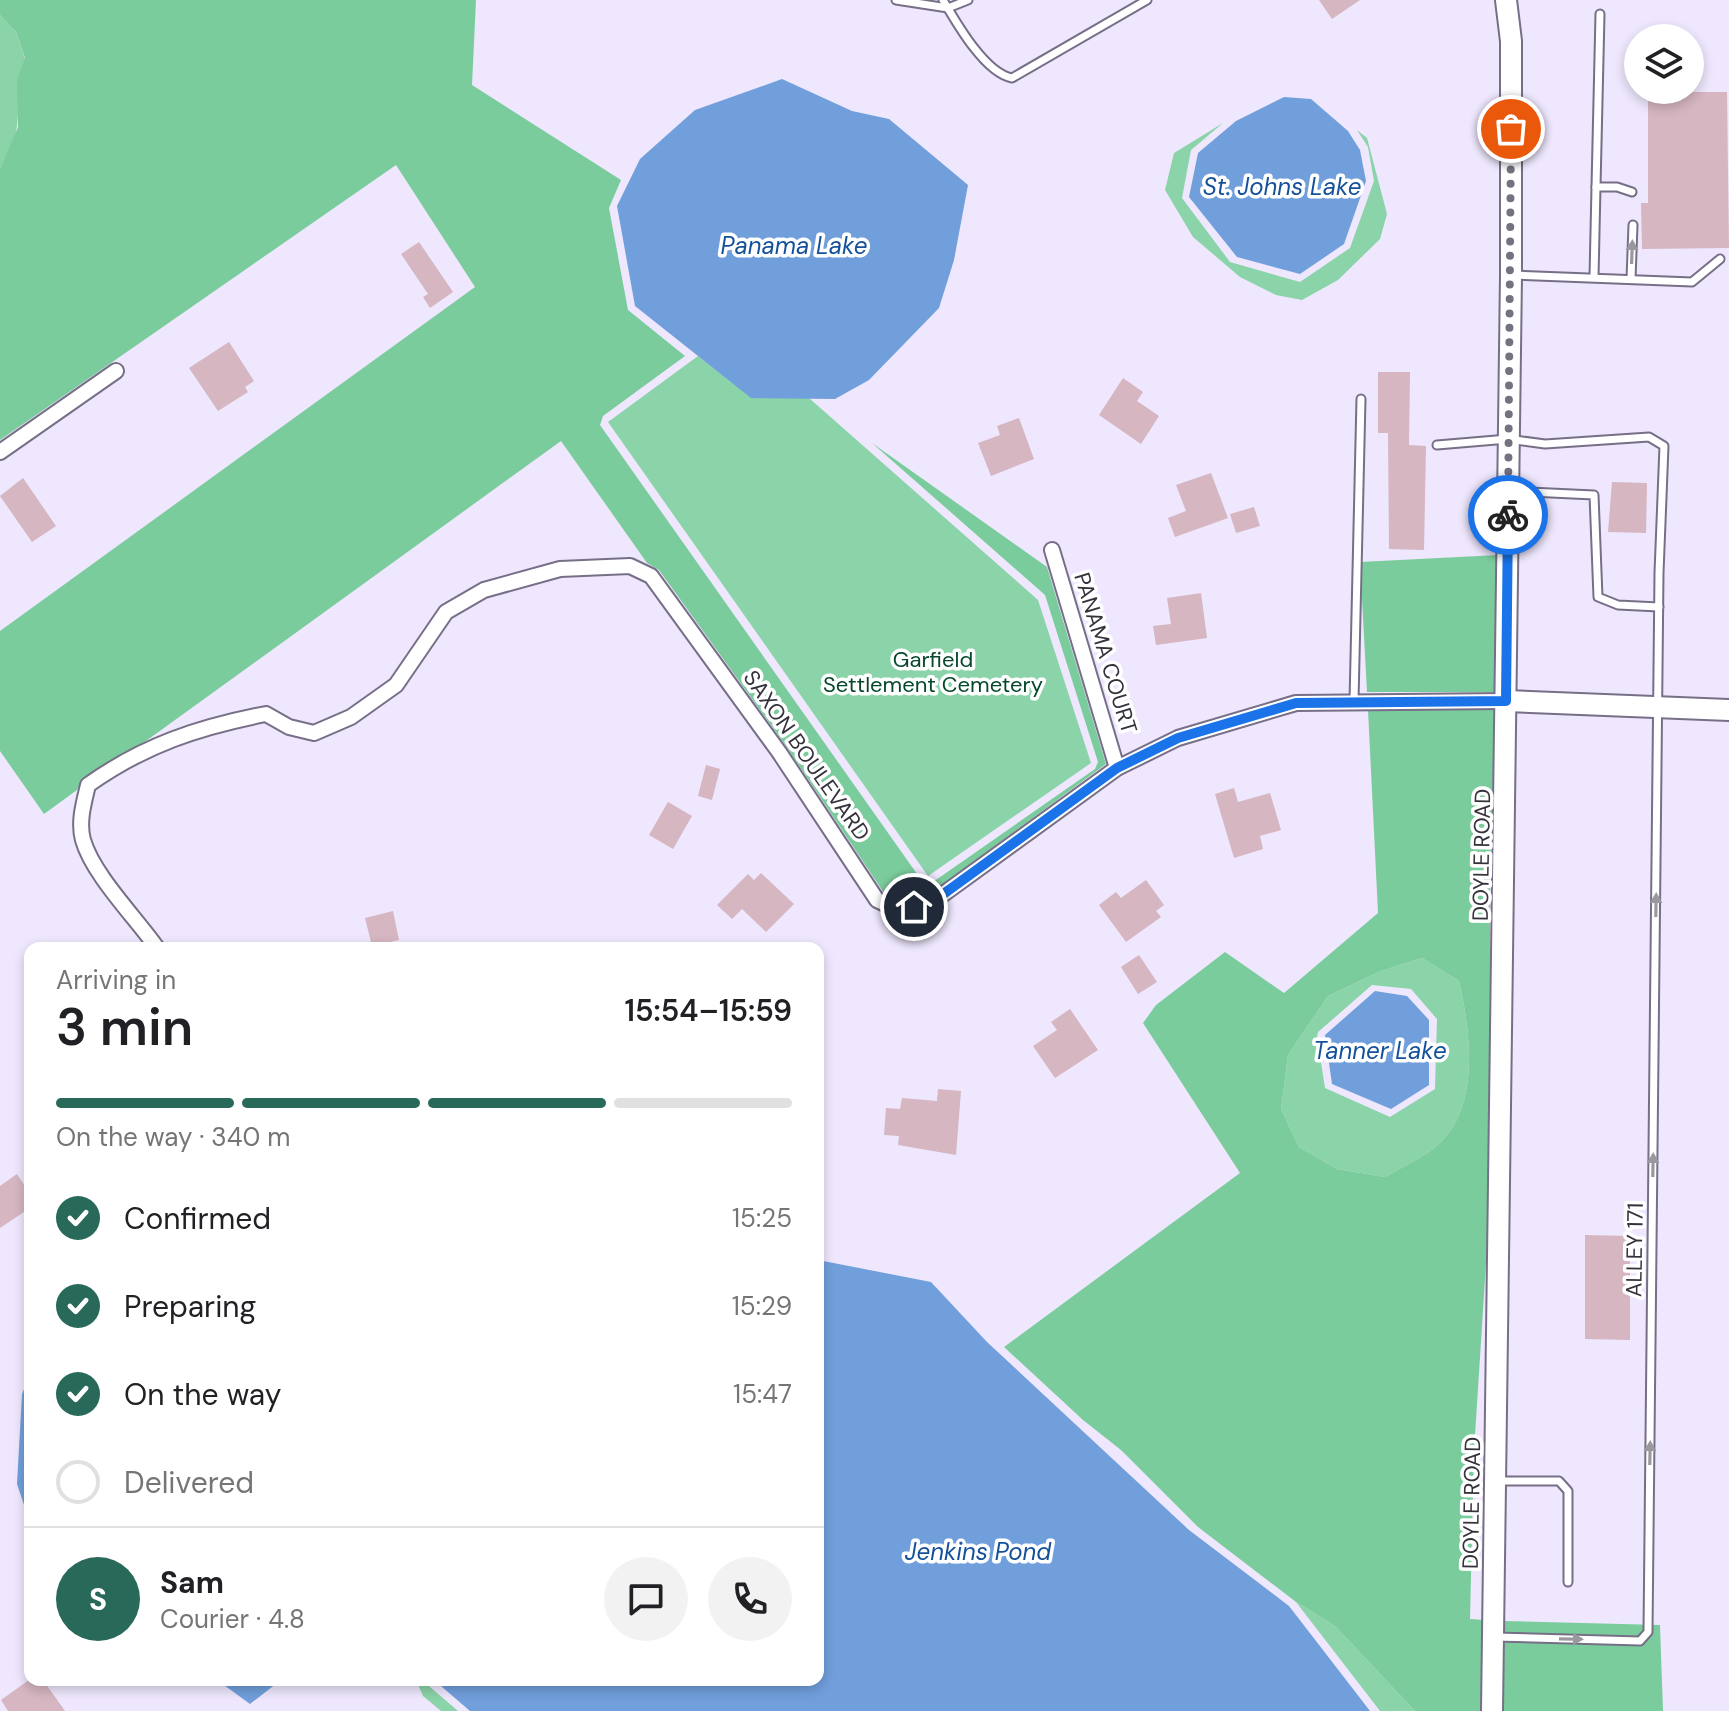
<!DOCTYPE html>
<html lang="en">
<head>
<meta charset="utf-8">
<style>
  :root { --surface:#fff; --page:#f2f2f2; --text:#202124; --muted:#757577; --line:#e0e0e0; --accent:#286959 }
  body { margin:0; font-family:"DM Sans",sans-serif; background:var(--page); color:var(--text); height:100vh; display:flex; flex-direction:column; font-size:30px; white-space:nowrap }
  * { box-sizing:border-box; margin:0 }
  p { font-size:26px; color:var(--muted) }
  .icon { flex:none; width:44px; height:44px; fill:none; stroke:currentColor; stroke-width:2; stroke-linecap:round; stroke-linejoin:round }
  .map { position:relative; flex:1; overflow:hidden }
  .side { position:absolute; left:24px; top:942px; width:800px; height:744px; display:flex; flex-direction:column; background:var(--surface); border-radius:16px; box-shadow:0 4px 12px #0003 }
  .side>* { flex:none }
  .tools { position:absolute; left:1624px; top:24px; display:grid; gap:16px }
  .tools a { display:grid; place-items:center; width:80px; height:80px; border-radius:50%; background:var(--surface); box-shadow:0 4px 12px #0003; font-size:40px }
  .pin { position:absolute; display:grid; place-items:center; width:68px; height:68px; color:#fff; margin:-34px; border:4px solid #fff; border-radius:50%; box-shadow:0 2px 8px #0007 }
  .courier { position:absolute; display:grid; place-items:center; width:80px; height:80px; margin:-40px; border:6px solid #1a73e8; border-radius:50%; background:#fff; color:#222; box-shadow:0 2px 10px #0007 }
  .summary em { font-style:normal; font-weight:600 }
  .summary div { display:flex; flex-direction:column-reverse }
  .summary { display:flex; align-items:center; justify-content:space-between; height:136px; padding:0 32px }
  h1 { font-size:52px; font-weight:600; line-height:60px }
  .bar { display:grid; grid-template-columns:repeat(4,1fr); gap:12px 8px; align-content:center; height:96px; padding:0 32px }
  .bar i { height:10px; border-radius:6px; background:var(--line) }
  .bar .active { background:var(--accent) }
  .bar p { grid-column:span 4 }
  .line { display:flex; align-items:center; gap:20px; padding:0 32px; border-top:2px solid var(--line) }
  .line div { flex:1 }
  .round { display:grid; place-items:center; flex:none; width:84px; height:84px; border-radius:42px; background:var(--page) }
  ol { padding:0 32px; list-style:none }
  li { display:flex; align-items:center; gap:24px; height:88px }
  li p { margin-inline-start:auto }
  li .icon { padding:8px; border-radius:50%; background:var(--accent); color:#fff; stroke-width:4 }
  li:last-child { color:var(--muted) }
  li i { width:44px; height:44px; border:4px solid var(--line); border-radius:50% }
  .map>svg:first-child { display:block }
  .green { fill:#8bd3a9; fill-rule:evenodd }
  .forest { fill:#7bcc9d; fill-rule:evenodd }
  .water { fill:#719fdc }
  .building { fill:#d5b6c1 }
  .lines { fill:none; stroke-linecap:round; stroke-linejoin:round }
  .lane-casing { stroke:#766f87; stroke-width:11 }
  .street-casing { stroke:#766f87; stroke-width:18 }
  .secondary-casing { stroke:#766f87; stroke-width:24 }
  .lane { stroke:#fff; stroke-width:7 }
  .street { stroke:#fff; stroke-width:14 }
  .secondary { stroke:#fff; stroke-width:20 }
  .oneway { fill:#9a989e }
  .done { stroke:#767180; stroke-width:8; stroke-dasharray:0 14.4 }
  .route { stroke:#1a73e8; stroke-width:10 }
  .labels { text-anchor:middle; stroke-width:7; stroke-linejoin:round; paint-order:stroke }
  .street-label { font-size:22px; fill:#35323c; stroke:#fff }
  .park-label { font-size:22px; fill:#06482b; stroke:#fff }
  .water-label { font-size:24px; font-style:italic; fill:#14519a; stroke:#fff }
</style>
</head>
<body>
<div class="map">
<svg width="1729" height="1711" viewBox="0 0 1729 1711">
  <rect width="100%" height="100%" fill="#eee7fd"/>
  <g class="green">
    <path d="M0,15l16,17 9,27c-11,31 0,88 -25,111z"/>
    <path d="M1223,123l-32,27 -9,48 48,64 70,20 50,-34 24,-67 -6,-34 -11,-17 10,8 20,76 -7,25 -42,41 -36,20 -26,-5 -36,-18 -47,-40 -28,-47 9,-37z"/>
    <path d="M698,356l53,41 58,1 229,202 53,163 -163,113 -320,-454z"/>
    <path d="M1422,958l37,23c11,48 21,121 -17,160 -15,15 -38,25 -57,36l-48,-8 -38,-22 -18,-38 7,-54 40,-59 53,-25zM1372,985l39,4 26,30 -2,70 -45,28 -65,-29 -8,-51 1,-5z"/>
    <path d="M1296,1602l39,24 80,85h-35z"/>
    <path d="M416,1680h6l36,31h-17l-18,-15z"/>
  </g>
  <g class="forest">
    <path d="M0,0h476l-4,85 149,95 -12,28 19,102 57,46 -82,60 -3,9 322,456 11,1 162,-113 3,-7 -53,-167 -173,-152 175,124 59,197 -178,131 -27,6 -17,-8 -98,-147 -127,-176 -12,-7 -86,-122 -422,305 -56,32 -6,12 -33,24 -44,-63v-120l475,-344 -79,-122 -396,275v-270l18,-43 -1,-47 8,-22 -9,-26 -16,-17z"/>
    <path d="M1498,555l-1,137h-130l-7,-130z"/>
    <path d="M1368,710h129l-7,159v332l-16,250 -4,168 14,1 -2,91h-67l-80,-85 -39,-24 -98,-75 -77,-77 -38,-30 -79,-73 236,-174 -97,-150 13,-18 69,-53 59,41 94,-80zM1422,958l37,23c11,48 21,121 -17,160 -15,15 -38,25 -57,36l-48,-8 -38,-22 -18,-38 7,-54 40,-59 53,-25z"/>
    <path d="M1502,1621l158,4 3,86h-162z"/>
  </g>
  <g class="water">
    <path d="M782,79l70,32 37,8 79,66 -14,75 -15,48 -70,72 -34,19 -84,-1 -116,-92 -18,-100 23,-47 55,-49z"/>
    <path d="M1284,97l27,2 37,32 12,19 6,31 -22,63 -44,30 -63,-17 -48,-60 9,-44 38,-32z"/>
    <path d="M1375,991l32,5 22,24v65l-38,24 -59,-25 -7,-49z"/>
    <path d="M818,1260l113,22 56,60 202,188 100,76 81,105h-900l-36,-31h384z"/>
    <path d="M30,1376v147l-13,-39 5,-90z"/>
    <path d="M217,1680h64l-31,24z"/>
  </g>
  <g class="building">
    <path d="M1319,0h41l-28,19z"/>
    <path d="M1648,92h79l2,156 -87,1 -1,-46h7z"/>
    <path d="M419,242l34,50 -23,16 -7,-11 5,-3 -27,-40z"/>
    <path d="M229,342l25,39 -9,6 3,5 -30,19 -29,-43z"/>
    <path d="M1378,372h32l-1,73 17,1 -2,104 -35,-1 -1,-116h-10z"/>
    <path d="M1123,378l20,14 -6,9 22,15 -18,28 -42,-29z"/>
    <path d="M1019,418l15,41 -43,17 -13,-33 22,-8 -3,-9z"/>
    <path d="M1211,473l17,45 -53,19 -7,-19 18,-7 -10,-26z"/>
    <path d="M23,478l33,48 -24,16 -32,-46z"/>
    <path d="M1612,482l35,1 -1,50 -38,-1z"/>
    <path d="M1254,507l6,19 -24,7 -6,-19z"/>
    <path d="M1201,593l6,45 -51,7 -3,-19 18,-2 -4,-26z"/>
    <path d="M706,765l14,4 -8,31 -14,-4z"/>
    <path d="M1234,788l4,14 32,-9 11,37 -21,6 3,13 -29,9 -19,-64z"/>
    <path d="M668,802l24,14 -19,33 -24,-14z"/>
    <path d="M761,873l33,31 -28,28 -24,-23 -10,10 -15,-14 31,-31 6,6z"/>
    <path d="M1146,880l18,25 -8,6 5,6 -35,25 -27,-37 17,-13 5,6z"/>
    <path d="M393,911l6,29 -27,6 -7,-28z"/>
    <path d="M1139,955l18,27 -19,12 -17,-27z"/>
    <path d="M1070,1009l28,41 -43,28 -22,-32 24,-16 -6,-8z"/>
    <path d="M938,1089l23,2 -5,64 -58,-10 1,-9 -15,-1 2,-27 14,1 2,-11 35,3z"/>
    <path d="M17,1174l13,20v14l-30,20v-42z"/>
    <path d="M1585,1235l45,1v104l-45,-1z"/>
    <path d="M29,1680h14l22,31h-57l-7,-11z"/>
  </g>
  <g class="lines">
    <defs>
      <g id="lane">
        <path d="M896,0l52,8 20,-8"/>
        <path d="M943,0c14,24 42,73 69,78l135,-78"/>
        <path d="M1600,14l-4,173h21l15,5"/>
        <path d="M1513,275l179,7 28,-23"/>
        <path d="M1594,277l2,-90"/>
        <path d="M1631,279l2,-54"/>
        <path d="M1437,445l71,-6 37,5 104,-7 15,9 -5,127 -11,1059 -8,9 -145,-4"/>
        <path d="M1510,491l84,4 4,102 20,8 41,2"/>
        <path d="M1354,701l7,-302"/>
        <path d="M1497,1481h62l9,10v91"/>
      </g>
      <g id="street">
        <path d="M0,452l116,-81"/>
        <path d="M1052,550l65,218"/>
        <path d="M157,948c-21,-30 -64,-73 -74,-108 -5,-18 1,-38 5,-55 56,-40 111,-58 178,-71l23,13 25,6 37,-16 45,-32 50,-73 38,-22 76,-21 70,-3 21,10 128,176 98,148 21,10 33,-7 186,-135 61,-30 118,-35 210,-2"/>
      </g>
      <g id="secondary">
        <path d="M1506,701l223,9"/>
        <path d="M1492,1711l19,-1436v-234l-5,-41"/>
      </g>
    </defs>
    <use href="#lane" class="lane-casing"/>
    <use href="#street" class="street-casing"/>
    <use href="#secondary" class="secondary-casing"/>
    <use href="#lane" class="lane"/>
    <use href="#street" class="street"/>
    <use href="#secondary" class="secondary"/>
  </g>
  <defs><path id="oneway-solid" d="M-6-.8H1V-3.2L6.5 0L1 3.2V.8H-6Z" transform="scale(2)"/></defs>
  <g class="oneway">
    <use href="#oneway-solid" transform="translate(1632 252) rotate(-88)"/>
    <use href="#oneway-solid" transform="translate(1656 905) rotate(-89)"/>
    <use href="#oneway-solid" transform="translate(1653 1165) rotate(-89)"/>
    <use href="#oneway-solid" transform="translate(1650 1453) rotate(-89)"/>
    <use href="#oneway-solid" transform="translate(1571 1639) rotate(1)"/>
  </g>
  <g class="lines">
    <path class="done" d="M1508,515l3,-386"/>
    <path class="route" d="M914,907l17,-4 186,-135 61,-30 118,-35 210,-2 2,-186"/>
  </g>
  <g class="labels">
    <g class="street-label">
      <text transform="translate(1106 653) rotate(73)" y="8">PANAMA COURT</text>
      <text transform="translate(807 755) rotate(55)" y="8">SAXON BOULEVARD</text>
      <text transform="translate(1481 855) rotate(-89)" y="8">DOYLE ROAD</text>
      <text transform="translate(1634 1250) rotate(-89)" y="8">ALLEY 171</text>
      <text transform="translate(1471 1503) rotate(-89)" y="8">DOYLE ROAD</text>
    </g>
    <g class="park-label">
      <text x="933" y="667">Garfield<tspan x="933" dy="25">Settlement Cemetery</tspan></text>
    </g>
    <g class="water-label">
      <text x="1282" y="195">St. Johns Lake</text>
      <text x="794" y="254">Panama Lake</text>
      <text x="1380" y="1059">Tanner Lake</text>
      <text x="978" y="1560">Jenkins Pond</text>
    </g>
  </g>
</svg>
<div class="tools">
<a><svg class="icon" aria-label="layers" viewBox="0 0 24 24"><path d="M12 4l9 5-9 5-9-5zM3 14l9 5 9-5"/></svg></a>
</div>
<div class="pin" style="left:1511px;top:129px;background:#ea580c"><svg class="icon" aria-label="bag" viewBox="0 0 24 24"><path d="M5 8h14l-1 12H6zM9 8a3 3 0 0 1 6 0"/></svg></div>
<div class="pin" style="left:914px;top:907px;background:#1f2937"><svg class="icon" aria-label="home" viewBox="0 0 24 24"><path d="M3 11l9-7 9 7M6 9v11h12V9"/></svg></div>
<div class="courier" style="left:1508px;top:515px"><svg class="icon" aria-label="bike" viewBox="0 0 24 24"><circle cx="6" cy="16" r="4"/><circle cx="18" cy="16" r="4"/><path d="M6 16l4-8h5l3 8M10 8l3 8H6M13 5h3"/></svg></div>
<section class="side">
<div class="summary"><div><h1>3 min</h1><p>Arriving in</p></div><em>15:54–15:59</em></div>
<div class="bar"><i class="active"></i><i class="active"></i><i class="active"></i><i></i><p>On the way · 340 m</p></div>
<ol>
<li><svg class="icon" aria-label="check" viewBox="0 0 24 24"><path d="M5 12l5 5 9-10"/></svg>Confirmed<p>15:25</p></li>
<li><svg class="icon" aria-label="check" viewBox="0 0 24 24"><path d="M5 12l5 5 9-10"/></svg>Preparing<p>15:29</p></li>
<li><svg class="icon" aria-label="check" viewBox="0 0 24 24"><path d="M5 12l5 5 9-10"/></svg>On the way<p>15:47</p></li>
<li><i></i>Delivered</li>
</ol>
<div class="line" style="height:144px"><b class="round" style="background:var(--accent);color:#fff">S</b><div><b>Sam</b><p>Courier · 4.8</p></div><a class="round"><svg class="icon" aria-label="chat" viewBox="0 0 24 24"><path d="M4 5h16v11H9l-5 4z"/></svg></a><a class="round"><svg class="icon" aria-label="phone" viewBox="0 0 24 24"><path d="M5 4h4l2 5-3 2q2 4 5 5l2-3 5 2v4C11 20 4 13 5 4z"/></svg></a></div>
</section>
</div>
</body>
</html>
